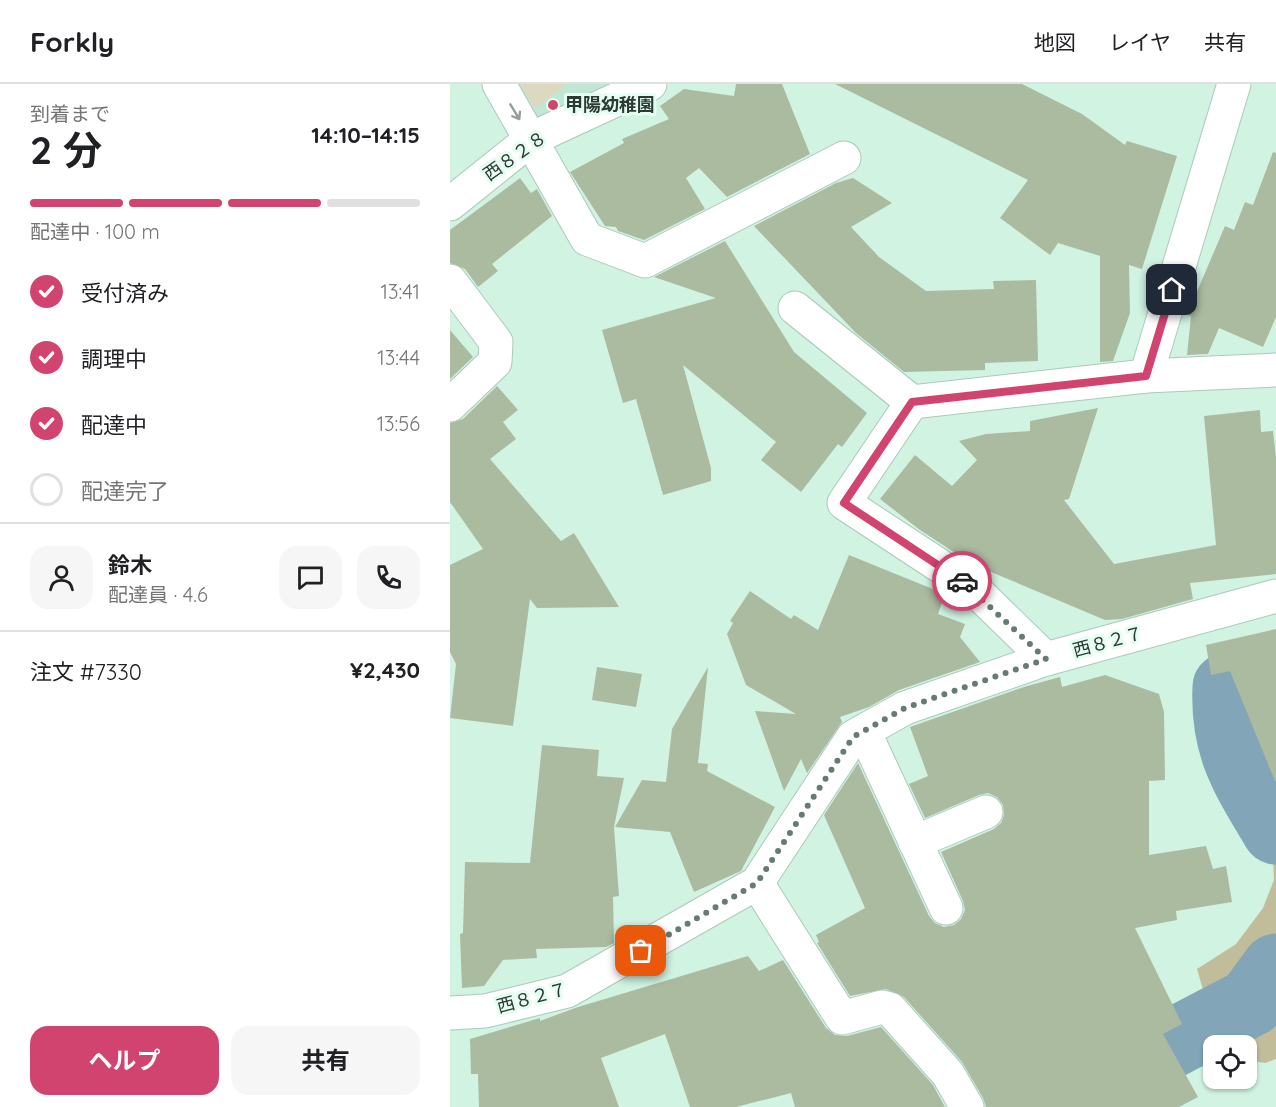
<!DOCTYPE html>
<html lang="ja">
<head>
<meta charset="utf-8">
<style>
  :root { --surface:#fff; --page:#f6f6f6; --text:#202124; --muted:#757577; --line:#e0e0e0; --accent:#d24470 }
  body { margin:0; font-family:Quicksand,"Noto Sans JP",sans-serif; background:var(--page); color:var(--text); height:100vh; display:flex; flex-direction:column; font-size:22px; white-space:nowrap }
  * { box-sizing:border-box; margin:0 }
  p { font-size:20px; color:var(--muted) }
  .icon { flex:none; width:33px; height:33px; fill:none; stroke:currentColor; stroke-width:2; stroke-linecap:round; stroke-linejoin:round }
  .map { position:relative; flex:1; overflow:hidden }
  .side { display:flex; flex-direction:column; background:var(--surface); width:450px }
  .side>* { flex:none }
  .buttons { position:absolute; left:753px; top:951px; display:grid; gap:12px }
  .buttons a { display:grid; place-items:center; width:54px; height:54px; border-radius:12px; background:var(--surface); box-shadow:0 2px 4px #0004; font-size:30px }
  .pin { position:absolute; display:grid; place-items:center; width:51px; height:51px; color:#fff; margin:-26px; border-radius:12px; box-shadow:0 3px 9px #0006 }
  .courier { position:absolute; display:grid; place-items:center; width:60px; height:60px; margin:-30px; border:4px solid #d24470; border-radius:50%; background:#fff; color:#222; box-shadow:0 2px 8px #0007 }
  .summary em { font-style:normal; font-weight:700 }
  .summary div { display:flex; flex-direction:column-reverse }
  .summary { display:flex; align-items:center; justify-content:space-between; height:102px; padding:0 30px }
  h1 { font-size:39px; font-weight:700; line-height:45px }
  .bar { display:grid; grid-template-columns:repeat(4,1fr); gap:9px 6px; align-content:center; height:72px; padding:0 30px }
  .bar i { height:8px; border-radius:4px; background:var(--line) }
  .bar .on { background:var(--accent) }
  .bar p { grid-column:span 4 }
  .line { display:flex; align-items:center; gap:15px; padding:0 30px; border-top:2px solid var(--line) }
  .line div { flex:1 }
  .round { display:grid; place-items:center; flex:none; width:63px; height:63px; border-radius:18px; background:var(--page) }
  ol { padding:0 30px; list-style:none }
  li { display:flex; align-items:center; gap:18px; height:66px }
  li p { margin-inline-start:auto }
  li .icon { padding:6px; border-radius:50%; background:var(--accent); color:#fff; stroke-width:4 }
  li:last-child { color:var(--muted) }
  li i { width:33px; height:33px; border:3px solid var(--line); border-radius:50% }
  .primary-button { display:flex; gap:12px; margin-top:auto; padding:12px 30px }
  .primary-button a { flex:1; height:69px; border-radius:18px; background:var(--accent); color:#fff; font-size:24px; font-weight:700; line-height:69px; text-align:center }
  .primary-button a+a { background:var(--page); color:var(--text) }
  header { display:flex; align-items:center; gap:36px; box-sizing:border-box; height:84px; padding:0 30px; background:var(--surface); border-bottom:2px solid var(--line) }
  header strong { font-size:28px }
  nav { display:flex; gap:33px; margin-inline-start:auto; font-size:21px }
  main { display:flex; flex:1; min-height:0 }
  .map>svg:first-child { display:block }
  .built { fill:#bfe7d3 }
  .green { fill:#ddd9c0 }
  .forest { fill:#c1bd9b }
  .lines { fill:none; stroke-linecap:round; stroke-linejoin:round }
  .river { stroke:#82a6b7; stroke-width:69 }
  .building { fill:#abbba0 }
  .minor-casing { stroke:#aacabb; stroke-width:35 }
  .minor { stroke:#fff; stroke-width:33 }
  .oneway { stroke:#969c9a }
  .done { stroke:#667b71; stroke-width:6; stroke-dasharray:0 10.8 }
  .route { stroke:#d24470; stroke-width:8 }
  .poi-dot { fill:#d24470; stroke:#e4fef1; stroke-width:2 }
  .labels { text-anchor:middle; stroke-width:6; stroke-linejoin:round; paint-order:stroke }
  .poi-label { font-size:18px; font-weight:bold; fill:#2d3a34; stroke:#e4fef1; text-anchor:start }
  .street-label { font-size:18px; fill:#2d3a34; stroke:#e4fef1 }
</style>
</head>
<body>
<header>
<strong>Forkly</strong>
<nav><a>地図</a><a>レイヤ</a><a>共有</a></nav>
</header>
<main>
<section class="side">
<div class="summary"><div><h1>2 分</h1><p>到着まで</p></div><em>14:10–14:15</em></div>
<div class="bar"><i class="on"></i><i class="on"></i><i class="on"></i><i></i><p>配達中 · 100 m</p></div>
<ol>
<li><svg class="icon" aria-label="check" viewBox="0 0 24 24"><path d="M5 12l5 5 9-10"/></svg>受付済み<p>13:41</p></li>
<li><svg class="icon" aria-label="check" viewBox="0 0 24 24"><path d="M5 12l5 5 9-10"/></svg>調理中<p>13:44</p></li>
<li><svg class="icon" aria-label="check" viewBox="0 0 24 24"><path d="M5 12l5 5 9-10"/></svg>配達中<p>13:56</p></li>
<li><i></i>配達完了</li>
</ol>
<div class="line" style="height:108px"><a class="round"><svg class="icon" aria-label="person" viewBox="0 0 24 24"><circle cx="12" cy="8" r="4"/><path d="M4 21q1-7 8-7t8 7"/></svg></a><div><b>鈴木</b><p>配達員 · 4.6</p></div><a class="round"><svg class="icon" aria-label="chat" viewBox="0 0 24 24"><path d="M4 5h16v11H9l-5 4z"/></svg></a><a class="round"><svg class="icon" aria-label="phone" viewBox="0 0 24 24"><path d="M5 4h4l2 5-3 2q2 4 5 5l2-3 5 2v4C11 20 4 13 5 4z"/></svg></a></div>
<div class="line" style="height:78px"><div>注文 #7330</div><b>¥2,430</b></div>
<div class="primary-button"><a>ヘルプ</a><a>共有</a></div>
</section>
<div class="map">
<svg width="826" height="1023" viewBox="0 0 826 1023">
  <rect width="100%" height="100%" fill="#d1f3e2"/>
  <path class="built" d="M60,0h121l-96,42z"/>
  <path class="green" d="M70,0h47l-32,25z"/>
  <path class="forest" d="M826,751v224l-11,4 -18,-3 -1,-14 -27,-1 -22,-76 39,-25 27,-36 11,-28 -2,-43z"/>
  <g class="lines">
    <g class="river">
      <path d="M826,590l-49,13c-3,62 19,92 49,143"/>
      <path d="M615,1023l8,-12 178,-93 25,-34"/>
    </g>
  </g>
  <g class="building">
    <path d="M286,0h46l28,70 -83,43 -28,-29 -13,10 19,31 -61,31 -26,-9 -2,-4 -11,-1 -35,-54 54,-29 -2,-4 47,-20 -9,-13 24,-17 50,7z"/>
    <path d="M385,0h187l60,30 43,31 2,-4 50,15 -35,113 -13,-4 1,48 -17,48 -13,1v-106l-42,-13 -8,12 -50,-37 28,-38z"/>
    <path d="M823,68l3,1v164l-13,30 -44,-19 -11,26 -21,1 4,-39 -4,-1 38,-89 9,4 11,-28 8,3z"/>
    <path d="M70,94l11,15 6,-4 15,27 -60,48 6,7 -20,16 -13,-18 -15,-6v-33z"/>
    <path d="M403,94l39,25 -41,24 28,30 47,34 68,-2 -1,-8 43,-1 2,81 -53,2v7l-81,2 -48,-39 -102,-107 82,-43z"/>
    <path d="M275,157l69,111 73,61 -25,34 -4,-3 -37,48 -40,-32 15,-18 -93,-77 28,103v13l-48,14 -27,-96 -13,4 -21,-73 114,-32 -62,-21z"/>
    <path d="M0,246l23,27 -23,22z"/>
    <path d="M47,302l21,24 -15,12 13,17 -26,20 71,82 13,-8 45,74 -82,1 -7,-9 -17,127 -63,-8 6,-54 -6,-12v-87l33,-16 -33,-47v-79l13,-4z"/>
    <path d="M648,324l-29,91 -5,1 50,64 102,-19 -12,-129 56,-6 1,22 12,-1 3,26v117l-86,9 3,16 -71,20 -17,1 -133,-56 -52,-34 -40,-31 35,-44 37,31 25,-26 -18,-19 27,-7 44,-3v-10z"/>
    <path d="M399,471l96,39 -7,20 27,10 -5,13 20,25 -81,28 -30,17 -29,10 2,5 -35,51 -6,-14 -17,32 -29,-80 41,3 -50,-29 -19,-51 6,-11 -3,-2 20,-30 41,28 3,-4 24,15z"/>
    <path d="M826,545v152h-1l-45,-110 -19,4 -5,-30z"/>
    <path d="M147,583l45,7 -6,33 -44,-7z"/>
    <path d="M258,583l-10,96 10,1 -1,7 68,36 -34,64 -47,21 -24,-60 -55,-5 27,-47 24,2 6,-53z"/>
    <path d="M655,591l54,19 5,18 1,68 -16,1v74l57,-9 7,23 13,-3 6,36 -56,9 1,9 -42,8 47,96 -19,10 35,63 -19,10h-193l-3,-9 -21,-36 -58,-65 -18,-8 -36,7 -33,-53 2,-1 -3,-7 49,-27 -41,-93 34,-52 71,153 6,7 9,4 10,-2 7,-6 4,-9 -2,-9 -22,-49 53,-23 7,-6 3,-8 -1,-10 -6,-8 -9,-4 -9,2 -54,23 -16,-34 19,-8 -18,-49 114,-40 36,-10 2,10z"/>
    <path d="M92,661l57,5 -2,26 27,2 -10,49 5,69 -6,1 1,46 -8,4 -70,2 1,9 -34,2 -19,26 -22,2 -2,-54 3,-1 2,-71 65,1z"/>
    <path d="M298,872l11,15 24,-11 43,68 9,7 12,1 34,-9 52,58 12,22h-150l-4,-14 -55,14h-46l-25,-73 -64,24 18,49h-140l-1,-33h-7l-1,-35 70,-21v3l38,-14z"/>
  </g>
  <g class="lines">
    <defs>
      <g id="minor">
        <path d="M49,0l88,155 58,22 199,-103"/>
        <path d="M0,120l81,-65 119,-55"/>
        <path d="M0,197l46,61 -1,20 -45,43"/>
        <path d="M345,224l117,94"/>
        <path d="M696,292l88,-292"/>
        <path d="M596,575l-74,-72 -128,-84 68,-101 234,-26 130,-6"/>
        <path d="M414,647l82,177"/>
        <path d="M465,758l71,-30"/>
        <path d="M307,799l85,135 40,-11 8,2 58,65 19,33"/>
        <path d="M0,929l35,-2 82,-20 190,-108 96,-146 52,-29 141,-49 230,-63"/>
      </g>
    </defs>
    <use href="#minor" class="minor-casing"/>
    <use href="#minor" class="minor"/>
  </g>
  <defs><path id="oneway-shaft" d="M-6 0H5M1.5-3L5.5 0L1.5 3" fill="none" stroke-width="1.6" stroke-linecap="round" stroke-linejoin="round" transform="scale(1.5)"/></defs>
  <use class="oneway" href="#oneway-shaft" transform="translate(65 28) rotate(59)"/>
  <g class="lines">
    <path class="done" d="M191,867l116,-68 96,-146 52,-29 141,-49 -84,-78"/>
    <path class="route" d="M512,497l-118,-78 68,-101 234,-26 26,-86"/>
  </g>
  <circle class="poi-dot" cx="103" cy="21" r="6"/>
  <g class="labels">
    <g class="poi-label">
      <text x="115" y="27">甲陽幼稚園</text>
    </g>
    <g class="street-label">
      <text transform="translate(65 72) rotate(-35)" y="6">西８２８</text>
      <text transform="translate(658 558) rotate(-15)" y="6">西８２７</text>
      <text transform="translate(82 914) rotate(-15)" y="6">西８２７</text>
    </g>
  </g>
</svg>
<div class="buttons">
<a><svg class="icon" aria-label="locate" viewBox="0 0 24 24"><circle cx="12" cy="12" r="6"/><path d="M12 2v4M12 18v4M2 12h4M18 12h4"/></svg></a>
</div>
<div class="pin" style="left:191px;top:867px;background:#ea580c"><svg class="icon" aria-label="bag" viewBox="0 0 24 24"><path d="M5 8h14l-1 12H6zM9 8a3 3 0 0 1 6 0"/></svg></div>
<div class="pin" style="left:722px;top:206px;background:#1f2937"><svg class="icon" aria-label="home" viewBox="0 0 24 24"><path d="M3 11l9-7 9 7M6 9v11h12V9"/></svg></div>
<div class="courier" style="left:512px;top:497px"><svg class="icon" aria-label="car" viewBox="0 0 24 24"><path d="M5 17H2v-5l4-1 3-4h7l3 4 3 1v5h-3M9 17h6M6 11h13"/><circle cx="7" cy="17" r="2"/><circle cx="17" cy="17" r="2"/></svg></div>
</div>
</main>
</body>
</html>
